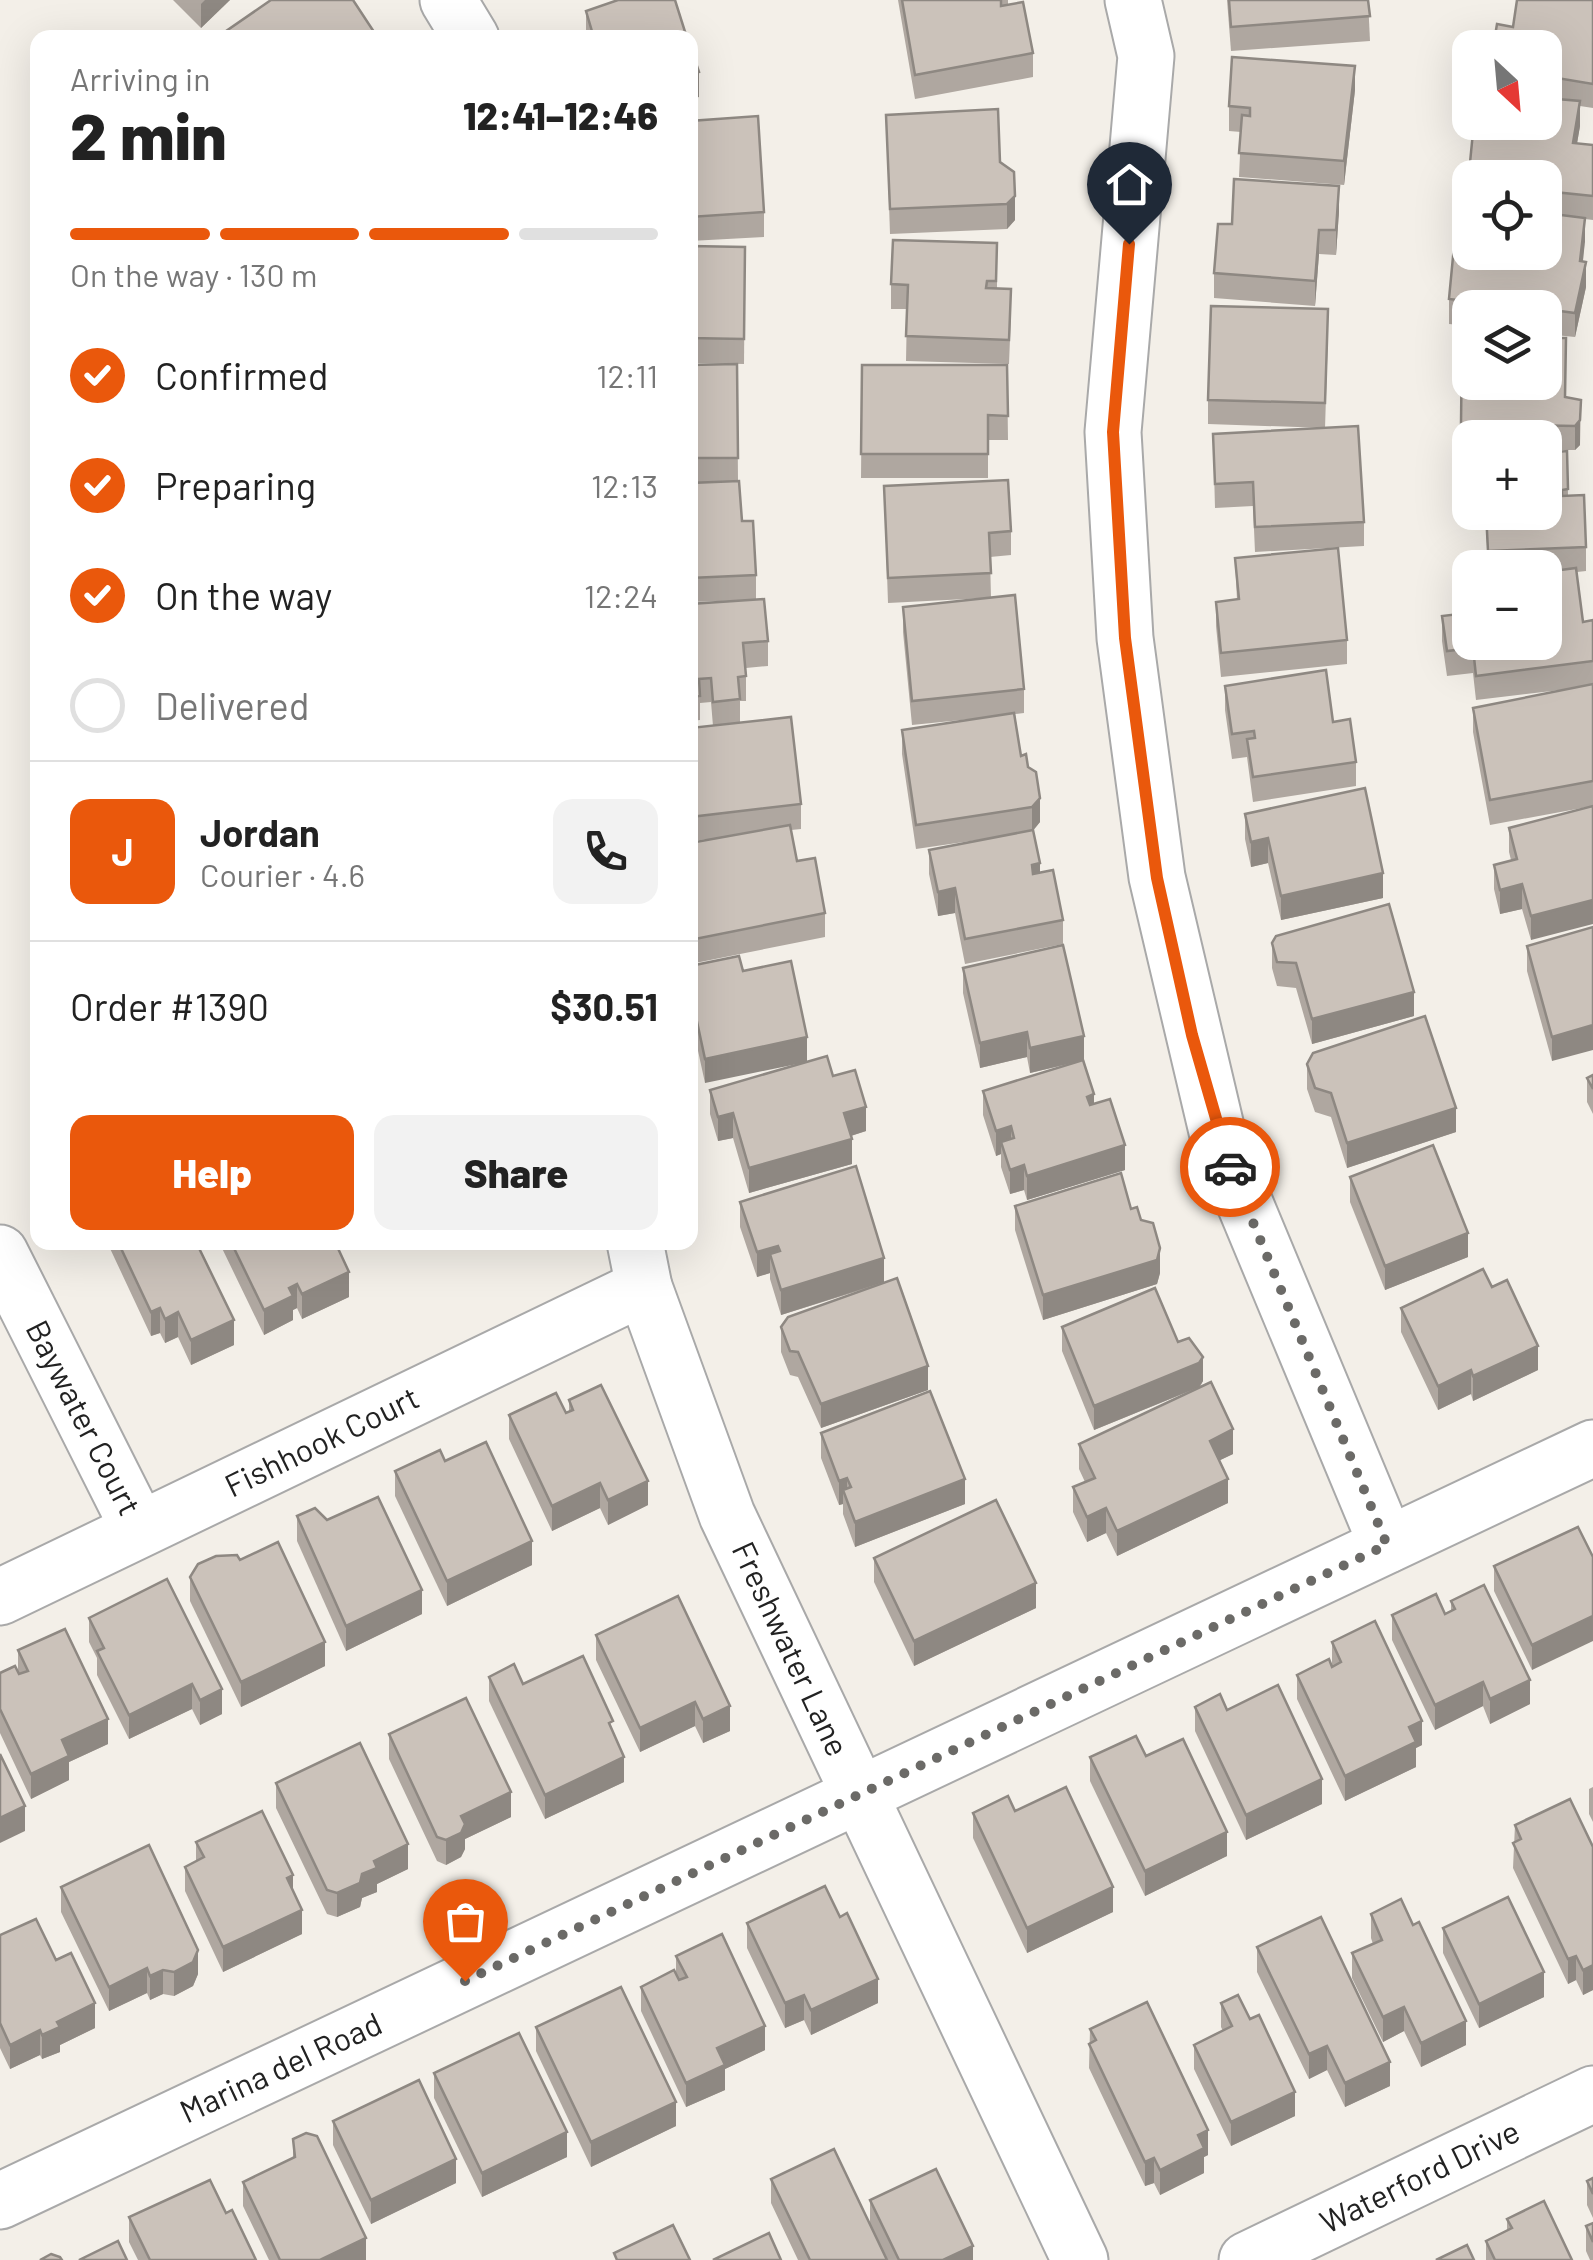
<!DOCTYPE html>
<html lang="en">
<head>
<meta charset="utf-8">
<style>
  :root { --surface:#fff; --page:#f2f2f2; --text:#222; --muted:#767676; --line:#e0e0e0; --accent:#ea580c }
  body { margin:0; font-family:Barlow,sans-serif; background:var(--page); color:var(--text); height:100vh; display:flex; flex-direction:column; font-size:38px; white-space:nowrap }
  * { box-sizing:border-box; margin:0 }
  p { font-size:32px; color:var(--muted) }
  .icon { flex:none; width:55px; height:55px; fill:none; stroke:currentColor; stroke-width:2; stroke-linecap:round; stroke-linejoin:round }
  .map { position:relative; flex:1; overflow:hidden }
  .panel { position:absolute; left:30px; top:30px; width:668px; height:1220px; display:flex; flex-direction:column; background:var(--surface); border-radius:20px; box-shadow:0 10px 40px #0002 }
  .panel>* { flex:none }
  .needle { width:65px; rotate:154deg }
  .tools { position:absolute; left:1452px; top:30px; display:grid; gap:20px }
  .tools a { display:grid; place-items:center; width:110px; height:110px; border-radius:20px; background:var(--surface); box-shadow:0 10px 40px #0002; font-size:50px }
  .pin { position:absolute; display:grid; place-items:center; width:85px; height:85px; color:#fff; margin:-102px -42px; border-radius:50% 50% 50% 0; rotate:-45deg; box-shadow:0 0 10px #0007 }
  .pin .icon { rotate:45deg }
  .courier { position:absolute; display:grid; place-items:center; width:100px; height:100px; margin:-50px; border:8px solid #ea580c; border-radius:50%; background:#fff; color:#222; box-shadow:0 2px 12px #0007 }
  .summary em { font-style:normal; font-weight:800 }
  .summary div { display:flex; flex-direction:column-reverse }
  .summary { display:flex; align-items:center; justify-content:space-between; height:170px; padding:0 40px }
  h1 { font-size:65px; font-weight:800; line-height:75px }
  .bar { display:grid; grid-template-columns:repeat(4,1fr); gap:15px 10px; align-content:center; height:120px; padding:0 40px }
  .bar i { height:12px; border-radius:8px; background:var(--line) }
  .bar .current { background:var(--accent) }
  .bar p { grid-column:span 4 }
  .line { display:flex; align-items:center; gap:25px; padding:0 40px; border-top:2px solid var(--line) }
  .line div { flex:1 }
  .round { display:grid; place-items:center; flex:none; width:105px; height:105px; border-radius:20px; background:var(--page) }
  ol { padding:0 40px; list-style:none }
  li { display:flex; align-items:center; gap:30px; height:110px }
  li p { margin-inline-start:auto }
  li .icon { padding:10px; border-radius:50%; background:var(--accent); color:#fff; stroke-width:4 }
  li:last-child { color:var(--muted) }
  li i { width:55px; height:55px; border:5px solid var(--line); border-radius:50% }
  .cta { display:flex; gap:20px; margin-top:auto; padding:20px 40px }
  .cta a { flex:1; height:115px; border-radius:20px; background:var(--accent); color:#fff; font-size:40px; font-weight:800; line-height:115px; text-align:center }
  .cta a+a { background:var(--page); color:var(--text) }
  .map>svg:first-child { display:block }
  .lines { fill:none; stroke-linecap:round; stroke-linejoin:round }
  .street-casing { stroke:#a9a9a9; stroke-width:59 }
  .street { stroke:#fff; stroke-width:55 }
  .wall { fill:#afa7a0; fill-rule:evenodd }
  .shaded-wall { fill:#8e8882 }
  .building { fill:#cbc2ba; stroke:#8e8882; stroke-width:2.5 }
  .done { stroke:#6b6a67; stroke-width:10; stroke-dasharray:0 18 }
  .route { stroke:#ea580c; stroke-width:12 }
  .labels { text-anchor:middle; stroke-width:10; stroke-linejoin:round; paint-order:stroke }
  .street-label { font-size:32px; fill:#222; stroke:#fff }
</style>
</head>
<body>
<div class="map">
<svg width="1593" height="2260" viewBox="0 0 1593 2260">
  <rect width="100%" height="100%" fill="#f3efe8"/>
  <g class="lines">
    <defs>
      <g id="street">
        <path d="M448,0l23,38"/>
        <path d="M1133,0l13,56 -33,376 12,206 32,239 63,267 167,401"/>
        <path d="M635,1242l9,45 83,228 353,745"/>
        <path d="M0,1253l139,276"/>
        <path d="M0,1597l644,-310"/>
        <path d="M0,2201l1593,-753"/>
        <path d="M1247,2260l346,-166"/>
      </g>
    </defs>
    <use href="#street" class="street-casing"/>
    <use href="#street" class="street"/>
  </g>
  <g class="wall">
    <path d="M173,0h57l-29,28z"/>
    <path d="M898,0h110v4l25,49v24l-118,22z"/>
    <path d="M1227,0h141l2,41 -139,10z"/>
    <path d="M1593,0v108l-13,-2v20l-3,17 16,2v75l-8,-1 -2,43 3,25 -11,50 -30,-3v-26h-75v18l-21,-2v-25l19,-94v-22l77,-61v-74l-32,-21zM1545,178v74h-75v-68z"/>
    <path d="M586,11l101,27h-101z"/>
    <path d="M1355,90l-11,95 -105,-8 2,-45 -12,-1v-25z"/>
    <path d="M886,115l114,47 15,58 -8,9 -117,5z"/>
    <path d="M690,121l74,91v25l-74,4z"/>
    <path d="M1339,211l-3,44 -17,-1 -4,52 -101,-8v-25l18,-49z"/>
    <path d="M997,243v45l14,25 -2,51 -103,-3 1,-52h-16v-25z"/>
    <path d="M690,246l55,1 -1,117 -54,-1z"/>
    <path d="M1328,334l-3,94 -117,-4v-24z"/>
    <path d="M1462,338l103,59 16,3 -1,45 -5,5h-30v-12h-75v11h-9z"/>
    <path d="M737,364l1,117 4,40 14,54v24l12,42v25l-22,2v33h-6v22l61,81v25l-10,1 6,31 28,52v24l-135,27v-121l20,-4 -20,2v-113l23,-2 -2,-24 -11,1v17l-10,1v-117l64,-4 -64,2v-237z"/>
    <path d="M862,365h145l1,75h-20v38h-127z"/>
    <path d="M1213,434l151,88v24l-109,6 -2,-46 -38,2z"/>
    <path d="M1567,451l1,45 18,51v24l-9,1 6,50 10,-2v186l-103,19 -17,-93v-24l96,-19 -93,11 -3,-27 -26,3 -5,-35v-25l23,-3 -1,-32 81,61v-74h-57l-2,-45 -21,1 -2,-67 7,-1v56h75z"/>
    <path d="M884,486l127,45v24l-21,2 1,41 33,91v24l-9,1 6,42 19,66 -7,8 7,43 23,47v24l-98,20 -10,-51 -17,3 -9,-42v-24l69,-13 -82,12 -14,-95v-24l69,-11 -59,6 -9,-93v-25l83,-9 -98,5z"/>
    <path d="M1235,558l112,82v24l-126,13 -5,-51v-24l21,-2z"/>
    <path d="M1225,686l108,36 23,40v24l-103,16 -6,-45 -15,2 -7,-49z"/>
    <path d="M1593,806l-62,134 -9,-31 -22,5 -6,-25v-24l17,-5 -2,-8v-24z"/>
    <path d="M1245,814l138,84 -102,22 -13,-57 -17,4 -6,-28z"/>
    <path d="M1593,927l-41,134 -25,-90v-25z"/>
    <path d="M1272,943l142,73 -102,28 -16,-56 -19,-2 -5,-18z"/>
    <path d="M739,956l-34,127 -15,-69v-48z"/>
    <path d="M963,968l121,92 10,44 31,66 -98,30 -3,-10 -14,4 -9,-27v-13l-5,2 -13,-41v-24l90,-28 -43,10 -3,-16 -47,11 -17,-75z"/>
    <path d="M1307,1064l149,68 -109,36 -16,-51 -16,-5 -8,-23z"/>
    <path d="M1593,1075v39l-6,-12v-24z"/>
    <path d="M833,1076l33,55 -15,5 1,28 -103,29 -16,-55 -15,3 -8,-27v-24z"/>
    <path d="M1350,1177l118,80 -83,33 -35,-88z"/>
    <path d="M740,1202l144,80 44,108 -107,38 -23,-51 -8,-2 -9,-23v-25l103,-44 -103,32 -11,-36v-6l-13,4 -17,-50z"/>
    <path d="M1015,1206l116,3 10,11 19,53 -3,11 -114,36 -28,-90z"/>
    <path d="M107,1242h89l38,103 -43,20 -13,-28 -13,6 -5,-10 -9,3z"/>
    <path d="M219,1242h116l14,55 -47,22 -5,-11 -4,2v10l-29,15z"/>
    <path d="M1401,1308l137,62 -65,31 -2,-7 -33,16 -37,-78z"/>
    <path d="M1062,1327l116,15 25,39 -3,6 33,67 -13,6 8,43 -111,53 -11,-23 -19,9 -14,-30v-25l12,-5 -6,-13v-25l116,-55 -101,41 -32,-79z"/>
    <path d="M569,1400l79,105 -40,20 -8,-17 -48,23 -43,-92v-24l57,-2 3,-1z"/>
    <path d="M821,1433l144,71 -110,43 -12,-33v-10l-4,1 -18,-47z"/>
    <path d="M445,1461l87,104 -85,41 -52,-110v-25z"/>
    <path d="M297,1516l30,4 95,94 -76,37 -49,-110z"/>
    <path d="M1593,1557l-61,113 -38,-79v-25z"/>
    <path d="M874,1558l162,50 -122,58 -40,-84z"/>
    <path d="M190,1577l135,89 -84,41 -51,-106z"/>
    <path d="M167,1579l55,135 -22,11 -8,-16 -63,30 -32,-64v-17l-8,-16v-24z"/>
    <path d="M678,1596l52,135 -27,12 -8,-17 -55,26 -44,-92v-25z"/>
    <path d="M1451,1601l79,103 -40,20 -7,-18 -48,24 -43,-90v-25l53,-1 6,-4z"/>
    <path d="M1332,1642l90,103 -6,3v19l-71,34 -48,-102v-24l35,-10z"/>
    <path d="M18,1650l90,94 -39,18v18l-38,19 -31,-66v-60l18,-1z"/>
    <path d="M489,1677l34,7 90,50 11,48 -79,37 -56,-118z"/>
    <path d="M1195,1707l32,3 95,94 -76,36 -51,-109z"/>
    <path d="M389,1734l122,83 -46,22v10l-4,8 -15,8 -9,-4 -48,-102z"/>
    <path d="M1146,1756l81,100 -82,40 -55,-115v-24z"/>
    <path d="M276,1783l132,86 -31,15v8l-15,6 -2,9 -23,10 -10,-3 -51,-106z"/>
    <path d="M1593,1787v35l-4,-8v-25z"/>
    <path d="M1015,1811l98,101 -86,41 -54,-115v-25z"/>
    <path d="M1515,1825l78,22v143l-10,5 -7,-15 -8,4 -55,-116z"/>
    <path d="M196,1842l97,49 9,43 -79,38 -38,-81v-24l11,-6z"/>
    <path d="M61,1887l137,87 -5,12 -19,10 -11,-2 -13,6 -3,-7 -38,18 -48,-99z"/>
    <path d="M1371,1914l42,11 53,120 -45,22 -17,-36 -21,11 -31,-64v-25l21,-9 -2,-6z"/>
    <path d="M747,1923l131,80 -67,32 -7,-15 -19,8 -38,-80z"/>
    <path d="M1443,1928l101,69 -65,31 -36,-75z"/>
    <path d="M0,1935l56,25 39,68 -35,17v7l-18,7 -2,-4 -30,14 -10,-21z"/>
    <path d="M1257,1947l133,139 -45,21 -18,-37 -18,9 -52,-107z"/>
    <path d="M676,1956l89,94 -40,19v21l-39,17 -45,-96v-24l35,-12z"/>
    <path d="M1221,2003l29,16 45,97 -64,30 -37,-77v-24l29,-14 -2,-4z"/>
    <path d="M536,2027l140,99 -85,41 -55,-116z"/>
    <path d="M1090,2029l118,126 -4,2v16l-44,22 -6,-12 -9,3 -56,-118z"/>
    <path d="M434,2073l133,84 -85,40 -48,-99z"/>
    <path d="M333,2121l123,62 -85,41 -38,-79z"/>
    <path d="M293,2139l73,121h-97l-26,-54v-24l50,-24z"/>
    <path d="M1593,2178v40l-6,-13v-24z"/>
    <path d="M771,2179l99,45v-24l103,60h-175l-27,-57z"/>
    <path d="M226,2213l30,47h-118l-9,-18v-25z"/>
    <path d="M1507,2219l65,41h-86v-19l21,-11z"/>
    <path d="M1593,2223v37h-3l-4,-9v-25z"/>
  </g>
  <g class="shaded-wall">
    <path d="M205,0h25l-29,28v-24z"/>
    <path d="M1355,66v24l-11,95v-24z"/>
    <path d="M699,72v25l-9,3v-25z"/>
    <path d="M1580,101v25l-7,41v-24z"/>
    <path d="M1339,186v25l-3,44v-25z"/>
    <path d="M1015,196v24l-8,9v-25z"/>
    <path d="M1585,218v24l-5,44v-25z"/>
    <path d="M1319,230v24l-4,52v-25z"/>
    <path d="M1586,262v25l-11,50v-24z"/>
    <path d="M1580,420v25l-5,5v-24z"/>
    <path d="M1040,798v24l-8,10v-25z"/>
    <path d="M1268,838v25l-17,4v-25z"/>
    <path d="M1040,863v25l-8,2v-25z"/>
    <path d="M1383,873v25l-102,22v-24z"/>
    <path d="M1522,884v25l-22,5v-24z"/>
    <path d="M955,888v25l-17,3v-24z"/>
    <path d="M1593,900v24l-62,16v-24z"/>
    <path d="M1414,992v24l-102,28v-25z"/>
    <path d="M1593,1025v25l-41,11v-24z"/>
    <path d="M1027,1032v25l-47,11v-25z"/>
    <path d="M1084,1036v24l-54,13v-25z"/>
    <path d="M807,1037v25l-102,21v-24z"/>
    <path d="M1094,1094v25l-7,-22z"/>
    <path d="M866,1107v24l-22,7v-25z"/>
    <path d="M1456,1108v24l-109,36v-25z"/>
    <path d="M733,1113v25l-15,3v-24z"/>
    <path d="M1011,1126v25l-10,-9v12l-5,2v-25z"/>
    <path d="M852,1139v25l-103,29v-25z"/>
    <path d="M1125,1145v25l-98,30v-24z"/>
    <path d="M1024,1165v25l-14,4v-24z"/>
    <path d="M1468,1233v24l-83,33v-24z"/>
    <path d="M778,1246v24l-8,-16v19l-13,4v-25z"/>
    <path d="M1160,1248v25l-3,11 -114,36v-25z"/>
    <path d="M884,1258v24l-103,33v-25z"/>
    <path d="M349,1272v25l-47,22v-25z"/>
    <path d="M297,1284v24l-4,2v10l-29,15v-25l25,-22z"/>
    <path d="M160,1308v25l-9,3v-24z"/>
    <path d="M178,1312v25l-13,6v-24z"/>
    <path d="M234,1320v25l-43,20v-25z"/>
    <path d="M1538,1346v24l-65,31v-25z"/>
    <path d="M1203,1357v24l-4,6 -105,43v-24z"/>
    <path d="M928,1366v24l-107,38v-24z"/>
    <path d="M1471,1370v24l-33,16v-24z"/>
    <path d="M1233,1429v25l-23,11v-24z"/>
    <path d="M847,1478v24l-4,-12v14l-4,1v-24z"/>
    <path d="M965,1479v25l-110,43v-25z"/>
    <path d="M1228,1479v24l-111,53v-25z"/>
    <path d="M648,1481v24l-40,20v-25z"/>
    <path d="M600,1483v25l-48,23v-25z"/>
    <path d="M1106,1508v25l-19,9v-25z"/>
    <path d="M532,1541v24l-85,41v-25z"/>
    <path d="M1036,1583v25l-122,58v-25z"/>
    <path d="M422,1590v24l-76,37v-25z"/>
    <path d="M1593,1616v25l-61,29v-25z"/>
    <path d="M325,1642v24l-84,41v-25z"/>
    <path d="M1530,1680v24l-40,20v-25z"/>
    <path d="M1483,1682v24l-48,24v-25z"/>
    <path d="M192,1684v25l-63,30v-24z"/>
    <path d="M222,1689v25l-22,11v-25z"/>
    <path d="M695,1702v24l-55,26v-24z"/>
    <path d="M730,1706v25l-27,12v-24z"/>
    <path d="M108,1719v25l-39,18v18l-38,19v-25l31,-34z"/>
    <path d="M1422,1721v24l-6,3v19l-71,34v-25l64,-49z"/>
    <path d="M624,1757v25l-79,37v-24z"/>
    <path d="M1322,1779v25l-76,36v-25z"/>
    <path d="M511,1792v25l-46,22v10l-4,8 -15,8v-25l15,-24z"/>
    <path d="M25,1806v25l-25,12v-25z"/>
    <path d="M1227,1832v24l-82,40v-25z"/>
    <path d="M408,1844v25l-31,15v8l-15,6 -2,9 -23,10v-24l25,-19 12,-13z"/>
    <path d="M293,1875v25l-6,-22z"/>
    <path d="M1113,1887v25l-86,41v-25z"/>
    <path d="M302,1910v24l-79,38v-25z"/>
    <path d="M198,1950v24l-5,12 -19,10v-24z"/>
    <path d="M1576,1956v24l-8,4v-25z"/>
    <path d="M1593,1965v25l-10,5v-25z"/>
    <path d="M147,1968v25l-38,18v-24z"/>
    <path d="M163,1970v24l-13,6v-24z"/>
    <path d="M1544,1972v25l-65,31v-24z"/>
    <path d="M878,1979v24l-67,32v-25z"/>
    <path d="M804,1995v25l-19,8v-25z"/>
    <path d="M95,2003v25l-35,17v7l-18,7v-24l15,-13z"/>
    <path d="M1404,2007v24l-21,11v-25z"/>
    <path d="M1466,2021v24l-45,22v-24z"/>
    <path d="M765,2026v24l-40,19v21l-39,17v-24l31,-35z"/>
    <path d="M40,2030v25l-30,14v-24z"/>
    <path d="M1327,2046v24l-18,9v-25z"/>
    <path d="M1390,2062v24l-45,21v-24z"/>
    <path d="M1295,2092v24l-64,30v-24z"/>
    <path d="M676,2102v24l-85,41v-25z"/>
    <path d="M1208,2130v25l-4,2v16l-44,22v-25l38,-35z"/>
    <path d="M567,2132v25l-85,40v-24z"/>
    <path d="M1154,2158v25l-9,3v-24z"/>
    <path d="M456,2159v24l-85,41v-24z"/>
    <path d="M366,2238v22h-46z"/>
    <path d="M973,2246v14h-30z"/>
  </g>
  <g class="building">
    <path d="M271,0h82l25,38h-162z"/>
    <path d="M618,0h57l12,38h-93l-8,-27z"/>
    <path d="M902,0h99v6l22,-4 10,51 -118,22z"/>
    <path d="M1229,0h139l2,16 -139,11z"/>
    <path d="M1517,0h76v84l-48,-8v-28h-52l4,-24 16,3z"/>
    <path d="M690,45l9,27 -9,3z"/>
    <path d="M1232,57l123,9 -11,95 -105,-8 3,-38 8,1v-8l-21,-2z"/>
    <path d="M1545,98l35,3 -7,42 20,2v51l-48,-5v-13h-75v5h-2l6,-61h71z"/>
    <path d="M998,109l2,53 14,10 1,24 -8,8 -117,5 -4,-94z"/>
    <path d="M758,116l6,96 -74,5v-96z"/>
    <path d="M1234,179l105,7 -3,44h-17l-4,51 -101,-8 4,-49h14z"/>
    <path d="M1458,204l12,1v47h75v-39l40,5 -5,43 6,1 -11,51 -30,-4v-1h-18l-78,-9z"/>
    <path d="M893,240l104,3 -1,38h-9l-1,7 25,1 -2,51 -103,-4 2,-51 -17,-1z"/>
    <path d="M690,246l55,1 -1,92 -54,-1z"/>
    <path d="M1211,306l117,3 -3,94 -117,-3z"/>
    <path d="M1462,338h8v44h75v-44h21l-1,59 16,3 -1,20 -5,6 -114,-2z"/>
    <path d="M737,364l1,94h-48v-93z"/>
    <path d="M862,365h145l1,51 -20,-1v39h-127z"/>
    <path d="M1358,426l6,96 -109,5 -2,-45 -38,2 -2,-50z"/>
    <path d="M1567,451l1,38 -6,1v6l22,-1 2,52 -98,4 -2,-39h59v-59z"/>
    <path d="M1470,456v43h-5l-2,-42z"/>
    <path d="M1008,480l3,51 -22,2 2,40 -103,5 -4,-92z"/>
    <path d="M739,481l3,40h11l3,54 -66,3v-95z"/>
    <path d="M1338,548l9,92 -126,13 -5,-51 23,-3 -4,-41z"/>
    <path d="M1576,568l7,54 10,-2v41l-117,15 -3,-28 -26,3 -5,-35 26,-3 -4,-32 6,-1v62h75v-70z"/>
    <path d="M1015,595l9,94 -112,12 -9,-94z"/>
    <path d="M764,599l4,42 -25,2 3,33 -8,1 2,22 -27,3 -2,-24 -12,1 1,17 -10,1v-93z"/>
    <path d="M1326,670l7,52 17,-3 6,43 -103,15 -6,-38 8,-1 -1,-7 -22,3 -7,-48z"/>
    <path d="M1593,684v97l-103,19 -17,-92z"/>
    <path d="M1014,713l7,43 5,-2 2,13 8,5 4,26 -8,9 -116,18 -14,-95z"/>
    <path d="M791,717l10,87 -111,13v-89z"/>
    <path d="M1365,788l18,85 -102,23 -13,-58 -17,4 -6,-28z"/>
    <path d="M1593,806v94l-62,16 -9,-32 -22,6 -6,-25 23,-6 -8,-31z"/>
    <path d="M790,825l7,36 18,-3 10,55 -135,27v-97z"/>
    <path d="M1033,830l7,33 -8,2 1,9 20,-4 10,50 -98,19 -10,-51 -17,4 -9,-42z"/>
    <path d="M1389,904l25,88 -102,27 -16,-56 -19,-1 -5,-19 4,-7z"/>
    <path d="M1593,927v98l-41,12 -25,-91z"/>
    <path d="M1063,945l21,91 -54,12 -3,-16 -47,11 -17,-75z"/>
    <path d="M739,956l4,15 48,-10 16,76 -102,22 -15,-70v-23z"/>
    <path d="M1425,1016l31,92 -109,35 -16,-50 -16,-5 -8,-24 6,-11z"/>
    <path d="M827,1056l6,20 22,-6 11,37 -22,6 8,26 -103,29 -16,-55 -15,4 -8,-27z"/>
    <path d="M1083,1060l11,34 -7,3 3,8 20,-6 15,46 -98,31 -3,-11 -14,5 -9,-28 13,-4 -3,-12 -15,5 -13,-40z"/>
    <path d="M1593,1075v14l-6,-11z"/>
    <path d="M1433,1145l35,88 -83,33 -35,-89z"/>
    <path d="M856,1166l28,92 -103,32 -11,-36 10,-3 -2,-5 -21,6 -17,-50z"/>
    <path d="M1121,1173l10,36 6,-2 4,13 12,3 7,25 -3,12 -114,35 -28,-89z"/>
    <path d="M118,1242h78l38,78 -43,20 -13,-28 -13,7 -5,-11 -9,4z"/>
    <path d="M231,1242h104l14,30 -47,22 -5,-10 -8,4 4,8 -29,14z"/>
    <path d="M1483,1269l9,18 15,-7 31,66 -65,30 -2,-6 -33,16 -37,-78z"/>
    <path d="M897,1278l31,88 -107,38 -23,-52 -8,-1 -9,-24 7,-10z"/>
    <path d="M1155,1288l23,54 11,-4 14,19 -4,6 -105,43 -32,-79z"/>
    <path d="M1211,1382l22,47 -23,12 18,38 -111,52 -11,-23 -19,9 -14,-30 22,-9 -16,-34z"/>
    <path d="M601,1385l47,96 -40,19 -8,-17 -48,23 -43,-91 47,-22 10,20 7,-3 -4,-10z"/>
    <path d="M930,1391l35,88 -110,43 -12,-32 8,-3 -4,-9 -8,3 -18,-48z"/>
    <path d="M486,1442l46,99 -85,40 -52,-110 45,-21 5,11z"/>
    <path d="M378,1497l44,93 -76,36 -49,-110 18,-8 12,12z"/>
    <path d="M996,1500l40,83 -122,58 -40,-83z"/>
    <path d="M1578,1527l15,30v59l-61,29 -38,-79z"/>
    <path d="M278,1542l47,100 -84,40 -51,-105 8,-13 18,-8 21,-1 3,5z"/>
    <path d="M167,1579l55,110 -22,11 -8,-16 -63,31 -32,-64 7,-3 -15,-30z"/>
    <path d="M1484,1585l46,95 -40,19 -7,-17 -48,23 -43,-90 44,-21 9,20 10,-5 -4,-8z"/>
    <path d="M678,1596l52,110 -27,13 -8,-17 -55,26 -44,-93z"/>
    <path d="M1375,1621l47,100 -13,6 7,15 -71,34 -48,-101 32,-16 3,8 9,-5 -9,-20z"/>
    <path d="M65,1629l43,90 -46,21 7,16 -38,18 -31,-65v-36l15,-7 4,8 9,-3 -10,-21z"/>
    <path d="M583,1656l30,65 -4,2 15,34 -79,38 -56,-118 25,-13 9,20z"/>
    <path d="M1278,1685l44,94 -76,36 -51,-108 25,-13 7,16z"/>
    <path d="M466,1698l45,94 -50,24 4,8 -4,9 -15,7 -9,-3 -48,-103z"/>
    <path d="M1136,1736l10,20 37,-17 44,93 -82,39 -55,-114z"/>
    <path d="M360,1743l48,101 -34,17 3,7 -15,6 -2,9 -23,10 -10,-3 -51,-107z"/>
    <path d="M0,1754l25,52 -25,12z"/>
    <path d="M1066,1787l47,100 -86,41 -54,-115 35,-17 7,15z"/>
    <path d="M1570,1799l23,48v118l-10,5 -7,-14 -8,3 -55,-116 8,-4 -6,-14z"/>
    <path d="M262,1811l31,64 -6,3 15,32 -79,37 -38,-80 19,-10 -8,-15z"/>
    <path d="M149,1845l49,105 -5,12 -19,10 -11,-2 -13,6 -3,-8 -38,19 -48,-100z"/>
    <path d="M825,1886l15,31 7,-4 31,66 -67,31 -7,-15 -19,8 -38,-80z"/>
    <path d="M1508,1897l36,75 -65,32 -36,-76z"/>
    <path d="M1401,1899l12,26 6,-3 47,99 -45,22 -17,-36 -21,10 -31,-64 30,-13 -11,-26z"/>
    <path d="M1321,1917l69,145 -45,21 -18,-37 -18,8 -52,-107z"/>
    <path d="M36,1919l20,41 15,-7 24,50 -38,19 3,5 -18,8 -2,-5 -30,15 -10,-22v-88z"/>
    <path d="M722,1934l43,92 -48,22 8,17 -39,18 -45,-96 33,-17 5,10 8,-3 -11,-21z"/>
    <path d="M621,1987l55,115 -85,40 -55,-115z"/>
    <path d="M1238,1995l12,24 9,-4 36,77 -64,30 -37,-77 38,-19 -11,-23z"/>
    <path d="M1147,2002l61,128 -10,5 6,13 -44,22 -6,-12 -9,4 -56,-118 7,-4 -6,-11z"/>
    <path d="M519,2033l48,99 -85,41 -48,-100z"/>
    <path d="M419,2080l37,79 -85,41 -38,-79z"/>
    <path d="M306,2133l11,3 49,102 -46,22h-40l-37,-78 52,-25 -2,-18z"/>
    <path d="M834,2149l53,111h-77l-39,-81z"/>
    <path d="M936,2169l37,77 -30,14h-44l-29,-60z"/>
    <path d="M1593,2178v16l-6,-13z"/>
    <path d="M210,2180l16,33 6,-3 24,50h-106l-21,-43z"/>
    <path d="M1544,2201l28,59h-77l-9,-19 26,-13 -5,-9z"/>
    <path d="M1593,2223v19l-7,-16z"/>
    <path d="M673,2225l17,35h-73l-3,-7z"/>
    <path d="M769,2233l12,27h-68z"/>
    <path d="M118,2241l9,19h-48z"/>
    <path d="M1467,2245l7,15h-38z"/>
    <path d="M51,2254l9,3 2,3h-22z"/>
  </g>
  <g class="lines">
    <path class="done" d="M465,1981l922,-436 -157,-378"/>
    <path class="route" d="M1129,244l-16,188 12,206 32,240 35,157 38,132"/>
  </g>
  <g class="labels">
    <g class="street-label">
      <text transform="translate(83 1418) rotate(63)" y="11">Baywater Court</text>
      <text transform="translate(322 1442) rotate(-26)" y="11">Fishhook Court</text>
      <text transform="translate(790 1649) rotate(65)" y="11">Freshwater Lane</text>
      <text transform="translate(281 2068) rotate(-25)" y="11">Marina del Road</text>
      <text transform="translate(1420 2177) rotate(-26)" y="11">Waterford Drive</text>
    </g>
  </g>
</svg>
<div class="tools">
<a><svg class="needle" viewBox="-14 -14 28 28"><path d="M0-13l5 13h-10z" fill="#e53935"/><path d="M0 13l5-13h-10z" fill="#767676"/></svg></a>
<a><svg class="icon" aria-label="locate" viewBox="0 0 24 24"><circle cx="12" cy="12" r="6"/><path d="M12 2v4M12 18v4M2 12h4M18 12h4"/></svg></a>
<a><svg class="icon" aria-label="layers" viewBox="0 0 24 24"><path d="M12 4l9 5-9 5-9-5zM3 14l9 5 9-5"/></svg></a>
<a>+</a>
<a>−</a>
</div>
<div class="pin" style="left:465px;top:1981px;background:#ea580c"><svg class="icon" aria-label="bag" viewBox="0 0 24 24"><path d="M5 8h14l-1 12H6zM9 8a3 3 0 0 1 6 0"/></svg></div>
<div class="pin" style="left:1129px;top:244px;background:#1f2937"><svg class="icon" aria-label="home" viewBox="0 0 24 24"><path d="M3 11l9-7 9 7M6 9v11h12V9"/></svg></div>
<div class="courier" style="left:1230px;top:1167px"><svg class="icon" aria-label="car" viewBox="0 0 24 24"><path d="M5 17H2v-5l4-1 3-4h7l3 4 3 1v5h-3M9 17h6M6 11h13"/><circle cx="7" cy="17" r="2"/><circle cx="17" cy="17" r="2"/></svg></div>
<section class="panel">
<div class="summary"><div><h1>2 min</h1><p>Arriving in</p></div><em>12:41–12:46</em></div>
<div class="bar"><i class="current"></i><i class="current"></i><i class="current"></i><i></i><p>On the way · 130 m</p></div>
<ol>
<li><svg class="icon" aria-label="check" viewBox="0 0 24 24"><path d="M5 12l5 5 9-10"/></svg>Confirmed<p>12:11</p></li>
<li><svg class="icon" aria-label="check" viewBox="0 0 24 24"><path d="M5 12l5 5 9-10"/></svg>Preparing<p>12:13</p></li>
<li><svg class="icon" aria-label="check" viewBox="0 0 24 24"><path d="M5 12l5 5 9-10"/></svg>On the way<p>12:24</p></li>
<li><i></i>Delivered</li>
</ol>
<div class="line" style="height:180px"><b class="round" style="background:var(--accent);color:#fff">J</b><div><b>Jordan</b><p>Courier · 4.6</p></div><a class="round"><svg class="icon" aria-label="phone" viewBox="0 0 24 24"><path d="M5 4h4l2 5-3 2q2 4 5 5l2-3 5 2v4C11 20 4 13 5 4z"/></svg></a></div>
<div class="line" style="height:130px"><div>Order #1390</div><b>$30.51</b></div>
<div class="cta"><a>Help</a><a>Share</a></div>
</section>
</div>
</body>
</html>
